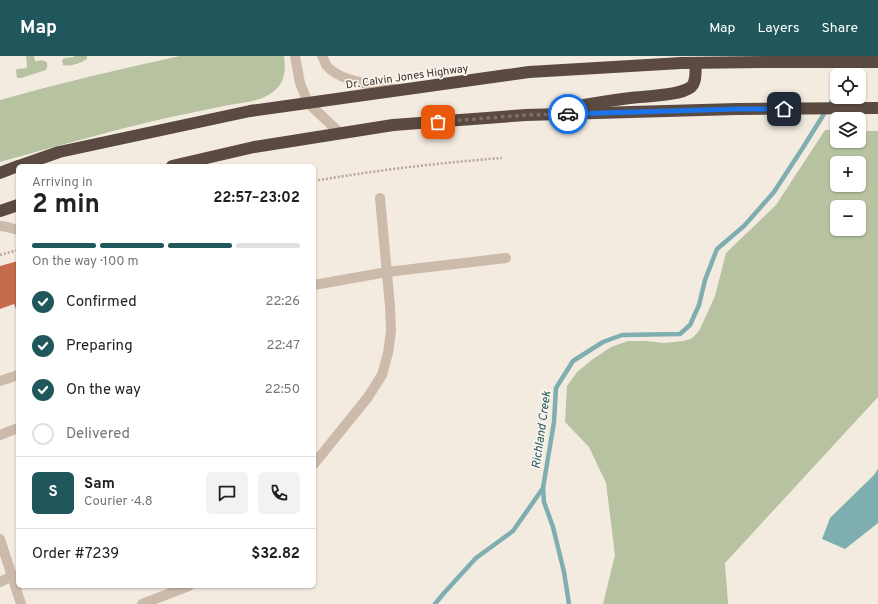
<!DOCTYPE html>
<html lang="en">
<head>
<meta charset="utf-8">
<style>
  :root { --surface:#fff; --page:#f2f2f2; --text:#202124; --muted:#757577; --line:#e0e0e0; --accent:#1f575c }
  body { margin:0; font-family:Overpass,sans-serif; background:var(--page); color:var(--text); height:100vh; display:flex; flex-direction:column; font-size:15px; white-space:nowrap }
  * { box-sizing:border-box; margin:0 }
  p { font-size:13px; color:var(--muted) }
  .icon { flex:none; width:22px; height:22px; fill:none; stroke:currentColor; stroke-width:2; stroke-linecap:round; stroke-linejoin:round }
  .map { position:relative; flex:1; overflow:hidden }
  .panel { position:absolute; left:16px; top:108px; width:300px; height:424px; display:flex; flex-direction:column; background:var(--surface); border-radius:6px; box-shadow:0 1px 3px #0004 }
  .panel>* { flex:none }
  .fabs { position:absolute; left:830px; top:12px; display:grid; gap:8px }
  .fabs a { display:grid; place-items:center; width:36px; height:36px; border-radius:6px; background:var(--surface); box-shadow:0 1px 3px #0004; font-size:20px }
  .pin { position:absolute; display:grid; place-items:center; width:34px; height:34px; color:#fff; margin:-17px; border-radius:8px; box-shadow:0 2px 6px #0006 }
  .courier { position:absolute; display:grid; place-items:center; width:40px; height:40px; margin:-20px; border:3px solid #1a73e8; border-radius:50%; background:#fff; color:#222; box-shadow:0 1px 5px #0007 }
  .summary em { font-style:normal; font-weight:700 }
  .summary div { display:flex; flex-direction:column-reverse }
  .summary { display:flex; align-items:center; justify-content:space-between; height:68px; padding:0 16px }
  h1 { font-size:26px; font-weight:700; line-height:30px }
  .bar { display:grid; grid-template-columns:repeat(4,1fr); gap:6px 4px; align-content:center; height:48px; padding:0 16px }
  .bar i { height:5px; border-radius:3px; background:var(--line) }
  .bar .current { background:var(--accent) }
  .bar p { grid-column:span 4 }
  .line { display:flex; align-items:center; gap:10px; padding:0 16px; border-top:1px solid var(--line) }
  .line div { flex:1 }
  .round { display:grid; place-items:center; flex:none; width:42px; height:42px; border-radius:6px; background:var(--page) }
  ol { padding:0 16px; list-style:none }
  li { display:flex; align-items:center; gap:12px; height:44px }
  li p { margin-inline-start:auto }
  li .icon { padding:4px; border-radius:50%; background:var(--accent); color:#fff; stroke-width:4 }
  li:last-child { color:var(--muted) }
  li i { width:22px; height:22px; border:2px solid var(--line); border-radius:50% }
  header { display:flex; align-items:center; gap:24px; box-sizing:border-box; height:56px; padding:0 20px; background:var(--accent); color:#fff }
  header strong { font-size:19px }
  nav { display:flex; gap:22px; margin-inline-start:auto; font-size:14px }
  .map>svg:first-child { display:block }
  .green { fill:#b7c3a0; fill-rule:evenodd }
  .water { fill:#7faeb1 }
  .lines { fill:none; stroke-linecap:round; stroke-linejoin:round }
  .stream { stroke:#7faeb1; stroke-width:4.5 }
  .building { fill:#c66b4c }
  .path { stroke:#b8a596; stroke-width:2.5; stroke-dasharray:2 2; stroke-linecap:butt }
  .minor { stroke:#ccbbab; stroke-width:10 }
  .highway { stroke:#5b4a42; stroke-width:12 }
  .done { stroke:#7b716a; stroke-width:4; stroke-dasharray:0 7.2 }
  .route { stroke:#1a73e8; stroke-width:5 }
  .labels { text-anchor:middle; stroke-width:3.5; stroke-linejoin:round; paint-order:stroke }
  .street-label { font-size:11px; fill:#3a302b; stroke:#fbf4ed }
  .water-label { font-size:12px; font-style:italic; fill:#1f575c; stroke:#fbf4ed }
</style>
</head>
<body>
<header>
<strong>Map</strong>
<nav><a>Map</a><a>Layers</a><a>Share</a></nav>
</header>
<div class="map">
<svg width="878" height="548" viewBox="0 0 878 548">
  <rect width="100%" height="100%" fill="#f3ebe0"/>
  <g class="green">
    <path d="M26,0h8l1,5c7,-1 16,-2 11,9l-25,8h-4l-1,-8 1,-1 10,-1z"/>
    <path d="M74,0h13v3c-6,4 -17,8 -24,6l-1,-5c3,-3 8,-2 12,-3z"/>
    <path d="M180,0h104c2,14 1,27 -11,36 -13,10 -32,11 -49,14 -18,4 -35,7 -53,11 -58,13 -114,29 -171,45v-62c60,-17 120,-31 180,-44z"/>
    <path d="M825,74h12v11h22v-10h19v266l-153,166 3,41h-125l12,-49 -9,-72 -17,-36 -24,-25 2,-36 10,-14 16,-13 18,-12 17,-6h18l18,2 19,-2 8,-2 8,-8 16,-35 11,-43 50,-48zM837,107h22v22h-22zM837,151h22v22h-22z"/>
  </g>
  <path class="water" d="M878,413v54l-33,26 -23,-10 8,-21 44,-43z"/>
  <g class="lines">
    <g class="stream">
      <path d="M850,19l17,-19"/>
      <path d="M543,432l1,14 9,25 11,45 5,32"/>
      <path d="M435,548l9,-11 32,-35 37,-27 30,-43 11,-66 2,-34 17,-27 30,-19 19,-7 58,-1 10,-9 9,-20 6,-25 12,-31 27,-23 30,-34 30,-46 33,-53"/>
    </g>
  </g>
  <path class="building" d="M18,205v47l-2,1 -2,-5 -14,5v-43z"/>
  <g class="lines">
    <g class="path">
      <path d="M314,125c63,-11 125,-18 188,-23"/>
      <path d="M0,199l18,-5"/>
    </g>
    <g class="minor">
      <path d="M295,0l5,27 8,20 32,30"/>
      <path d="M322,0c2,3 3,6 4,9 13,17 49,20 68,24"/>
      <path d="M0,170l7,1 11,3"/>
      <path d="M314,229l73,-13 119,-14"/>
      <path d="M0,325l18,-6"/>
      <path d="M0,379l18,-7"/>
      <path d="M314,408l54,-67 14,-22 6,-22 3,-22 -1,-25 -10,-108"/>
      <path d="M0,483l21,65"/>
      <path d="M0,526l12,-6"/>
      <path d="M142,548l47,-18"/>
    </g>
    <g class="highway">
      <path d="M572,51c19,-3 39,-7 58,-9 15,-2 50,-2 61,-11 6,-5 4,-17 5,-24"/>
      <path d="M19,110l40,-14 191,-41 279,-39 152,-9 89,-1h108"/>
      <path d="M172,110l82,-19 139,-22 133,-10 211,-6 141,-1"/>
      <path d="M0,117l18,-7"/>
      <path d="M0,155l18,-6"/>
    </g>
  </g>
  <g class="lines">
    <path class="done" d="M438,66l88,-7 42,-1"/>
    <path class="route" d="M568,58l169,-5h47"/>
  </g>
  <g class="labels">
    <g class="street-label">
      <text transform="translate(407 20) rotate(-8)" y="4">Dr. Calvin Jones Highway</text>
    </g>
    <g class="water-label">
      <text transform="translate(541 374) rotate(-82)" y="4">Richland Creek</text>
    </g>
  </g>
</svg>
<div class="fabs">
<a><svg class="icon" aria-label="locate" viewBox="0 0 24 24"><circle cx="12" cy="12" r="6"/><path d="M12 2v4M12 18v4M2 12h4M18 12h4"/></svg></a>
<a><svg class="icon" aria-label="layers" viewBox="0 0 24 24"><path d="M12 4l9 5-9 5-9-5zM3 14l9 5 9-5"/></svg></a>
<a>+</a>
<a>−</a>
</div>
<div class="pin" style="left:438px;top:66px;background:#ea580c"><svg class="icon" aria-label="bag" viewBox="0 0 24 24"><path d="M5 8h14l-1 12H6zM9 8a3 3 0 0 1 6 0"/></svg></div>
<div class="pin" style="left:784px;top:53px;background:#1f2937"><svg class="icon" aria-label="home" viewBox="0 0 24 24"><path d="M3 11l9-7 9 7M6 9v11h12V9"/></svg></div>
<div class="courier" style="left:568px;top:58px"><svg class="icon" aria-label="car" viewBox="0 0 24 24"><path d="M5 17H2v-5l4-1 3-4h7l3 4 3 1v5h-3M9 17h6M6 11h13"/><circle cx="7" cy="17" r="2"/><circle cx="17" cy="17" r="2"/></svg></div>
<section class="panel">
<div class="summary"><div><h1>2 min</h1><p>Arriving in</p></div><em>22:57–23:02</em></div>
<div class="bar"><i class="current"></i><i class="current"></i><i class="current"></i><i></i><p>On the way · 100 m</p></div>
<ol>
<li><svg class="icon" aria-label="check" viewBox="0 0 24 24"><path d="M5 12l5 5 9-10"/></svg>Confirmed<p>22:26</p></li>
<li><svg class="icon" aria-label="check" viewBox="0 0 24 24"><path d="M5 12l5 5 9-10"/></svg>Preparing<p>22:47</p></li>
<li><svg class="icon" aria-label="check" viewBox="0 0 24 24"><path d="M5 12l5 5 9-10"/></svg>On the way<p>22:50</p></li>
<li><i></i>Delivered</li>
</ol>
<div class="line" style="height:72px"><b class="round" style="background:var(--accent);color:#fff">S</b><div><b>Sam</b><p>Courier · 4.8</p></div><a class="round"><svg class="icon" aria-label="chat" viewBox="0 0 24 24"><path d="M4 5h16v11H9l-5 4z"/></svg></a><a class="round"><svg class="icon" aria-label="phone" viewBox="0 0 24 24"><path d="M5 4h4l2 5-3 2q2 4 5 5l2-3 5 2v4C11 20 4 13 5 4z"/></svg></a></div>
<div class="line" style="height:52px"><div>Order #7239</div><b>$32.82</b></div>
</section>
</div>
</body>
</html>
